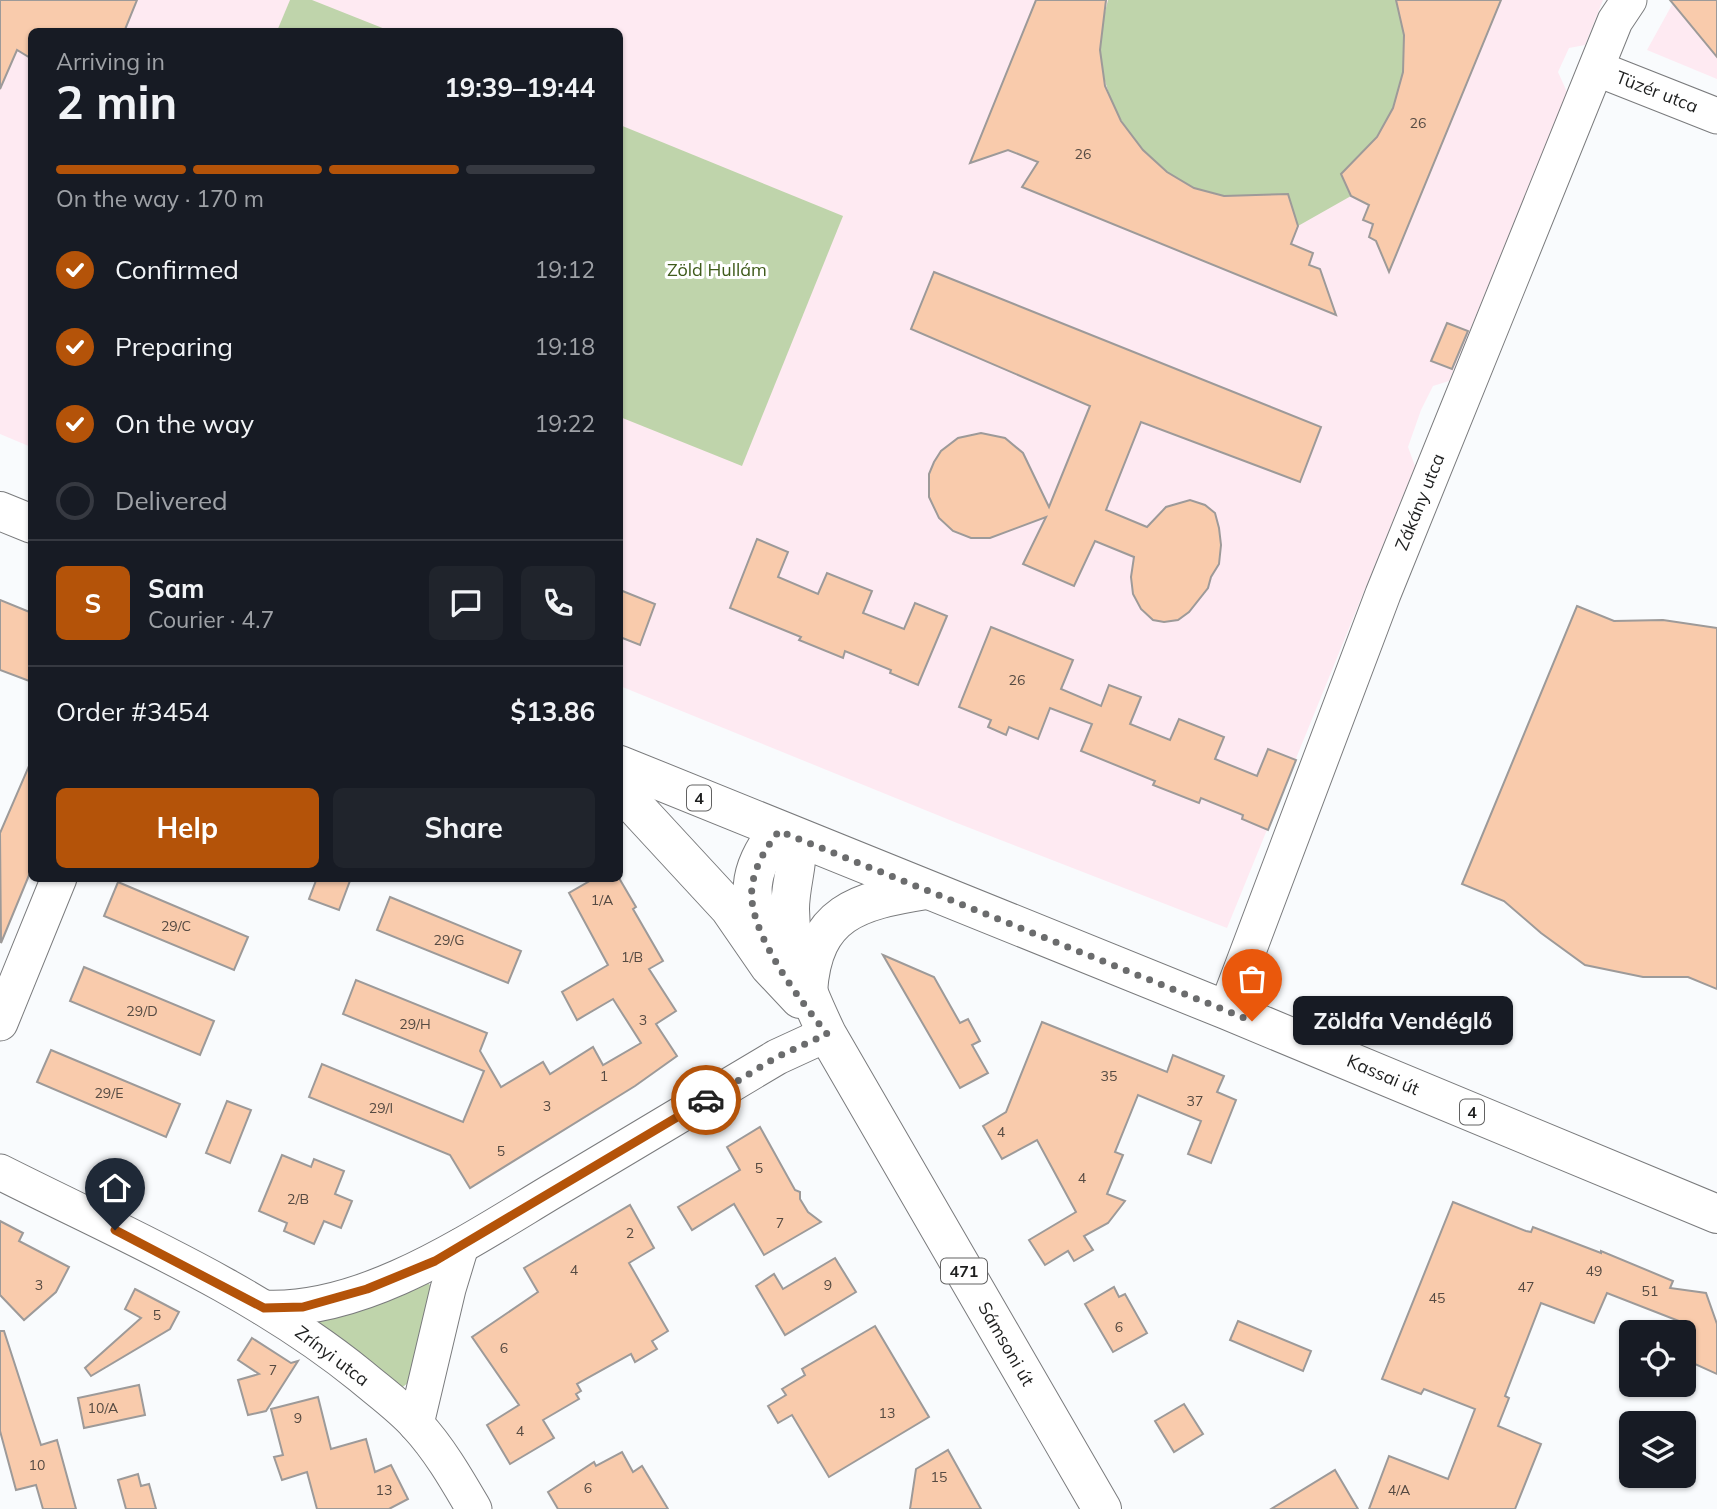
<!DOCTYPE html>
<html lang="en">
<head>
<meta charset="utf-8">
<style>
  :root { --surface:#171b24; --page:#20242c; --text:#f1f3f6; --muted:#9ea1a6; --line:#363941; --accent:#b45309 }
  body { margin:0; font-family:Mulish,sans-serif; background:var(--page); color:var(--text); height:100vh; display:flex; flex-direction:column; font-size:26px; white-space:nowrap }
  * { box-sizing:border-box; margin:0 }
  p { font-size:23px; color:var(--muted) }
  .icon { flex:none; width:38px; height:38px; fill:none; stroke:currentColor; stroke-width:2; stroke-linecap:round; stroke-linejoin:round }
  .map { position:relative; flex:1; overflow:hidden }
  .drawer { position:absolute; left:28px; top:28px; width:595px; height:854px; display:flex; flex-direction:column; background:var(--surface); border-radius:10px; box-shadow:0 2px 5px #0004 }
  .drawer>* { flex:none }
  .tools { position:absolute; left:1619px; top:1320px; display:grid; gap:14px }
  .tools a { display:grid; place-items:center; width:77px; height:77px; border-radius:10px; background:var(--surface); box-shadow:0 2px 5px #0004; font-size:35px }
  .pin { position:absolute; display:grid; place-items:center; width:60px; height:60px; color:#fff; margin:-72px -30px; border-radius:50% 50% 50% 0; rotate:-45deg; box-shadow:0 0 7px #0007 }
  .pin .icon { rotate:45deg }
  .courier { position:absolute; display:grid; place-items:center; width:70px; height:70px; margin:-35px; border:5px solid #b45309; border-radius:50%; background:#fff; color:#222; box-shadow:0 2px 9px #0007 }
  .bubble { position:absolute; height:49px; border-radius:10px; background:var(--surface); box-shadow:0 2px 5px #0004; font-size:23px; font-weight:700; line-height:49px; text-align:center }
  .overview em { font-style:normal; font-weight:700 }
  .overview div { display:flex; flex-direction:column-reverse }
  .overview { display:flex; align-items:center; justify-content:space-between; height:119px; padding:0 28px }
  h1 { font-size:46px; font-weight:700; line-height:52px }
  .bar { display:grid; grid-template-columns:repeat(4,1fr); gap:10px 7px; align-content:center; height:84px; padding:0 28px }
  .bar i { height:9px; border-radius:5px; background:var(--line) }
  .bar .on { background:var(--accent) }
  .bar p { grid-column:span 4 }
  .line { display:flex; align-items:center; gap:18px; padding:0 28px; border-top:2px solid var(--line) }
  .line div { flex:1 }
  .round { display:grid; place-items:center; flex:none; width:74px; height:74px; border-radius:10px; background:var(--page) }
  ol { padding:0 28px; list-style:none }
  li { display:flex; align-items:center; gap:21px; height:77px }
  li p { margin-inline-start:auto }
  li .icon { padding:7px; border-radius:50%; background:var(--accent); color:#fff; stroke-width:4 }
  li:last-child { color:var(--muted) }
  li i { width:38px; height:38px; border:4px solid var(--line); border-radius:50% }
  .action { display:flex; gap:14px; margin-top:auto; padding:14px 28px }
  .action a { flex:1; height:80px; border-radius:10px; background:var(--accent); color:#fff; font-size:28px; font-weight:700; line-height:80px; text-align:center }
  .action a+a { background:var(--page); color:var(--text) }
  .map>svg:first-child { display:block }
  .education { fill:#feeaf2 }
  .green { fill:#bfd4ab }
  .building { fill:#f9cbac; stroke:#9d9a99; stroke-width:2 }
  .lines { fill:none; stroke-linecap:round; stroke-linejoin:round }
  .minor-casing { stroke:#7a7b7d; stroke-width:37 }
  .major-casing { stroke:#7a7b7d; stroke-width:40 }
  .minor { stroke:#fff; stroke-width:35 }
  .major { stroke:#fff; stroke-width:38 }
  .done { stroke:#6b6c6d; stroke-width:7; stroke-dasharray:0 12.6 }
  .route { stroke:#b45309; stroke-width:9 }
  .labels { text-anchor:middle; stroke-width:6; stroke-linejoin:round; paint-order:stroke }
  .number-label { font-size:14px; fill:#554a42 }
  .shield { fill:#fff; stroke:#626262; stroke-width:2 }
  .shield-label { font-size:16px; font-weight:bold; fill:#1e1f1f }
  .street-label { font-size:18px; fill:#1e1f1f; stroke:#fff }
  .park-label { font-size:18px; fill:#3f5b1b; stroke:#fff }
</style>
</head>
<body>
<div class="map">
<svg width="1717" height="1509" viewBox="0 0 1717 1509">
  <rect width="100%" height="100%" fill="#f9fbfd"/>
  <g class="education">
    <path d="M0,0h1603l-18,45 -16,3 -11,24 9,20 -118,289 -16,5 -12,24 -13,37 7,19 -188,462 -270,-105 -337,-137v-654h-588l-1,415 -31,-13z"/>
    <path d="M1677,0h40v79l-70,-29 26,-47z"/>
  </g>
  <g class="green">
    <path d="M290,0h22l78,31h-113z"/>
    <path d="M1108,0h288l8,35 -1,37 -10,36 -16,29 -26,59 -53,30 -10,-32c-21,1 -44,5 -64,2 -67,-9 -119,-79 -124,-143 -1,-17 4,-37 8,-53z"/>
    <path d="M620,125l223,91 -101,250 -122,-49z"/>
    <path d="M426,1281l6,6 -24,96 -8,6 -84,-61v-9z"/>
  </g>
  <g class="building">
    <path d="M0,0h137l-13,32h-92v27l-15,-9 -17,39z"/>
    <path d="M1036,0h70l-6,50 5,36 16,35 22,29 24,22 27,16 30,8 64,-2 10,32 -7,18 22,9 -4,12 11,4 16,46 -314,-128 16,-25 -30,-12 -38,13z"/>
    <path d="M1396,0h105l-112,272 -13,-31 -7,-4 4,-13 -10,-4 6,-15 -18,-9 -10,-22 36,-37 16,-29 10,-36 1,-37z"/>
    <path d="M1670,0h47v57z"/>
    <path d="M934,272l387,155 -21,55 -159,-60 -35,88 41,17 19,-20 24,-7 15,5 10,8 4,15 2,17 -2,19 -8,13 -3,11 -19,24 -11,8 -14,2 -11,-2 -12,-11 -8,-15 -2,-17 3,-20 -39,-16 -21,45 -51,-22 23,-47 -56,21h-19l-18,-7 -14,-13 -10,-21v-23l5,-12 7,-11 17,-13 23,-5 24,5 18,15 26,54 41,-101 -179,-77z"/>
    <path d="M1447,323l21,8 -16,38 -21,-8z"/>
    <path d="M757,539l31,13 -10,25 40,17 9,-21 45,18 -9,22 41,16 11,-26 32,13 -29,69 -28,-12 1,-3 -46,-19 -2,7 -44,-18 2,-3 -71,-29z"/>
    <path d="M620,590l35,14 -15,41 -20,-8z"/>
    <path d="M0,600l32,13v69l-32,-12z"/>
    <path d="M1577,606l37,15 49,-1 54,8v361l-29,-12h-45l-58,-12 -44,-32 -37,-32 -42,-17z"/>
    <path d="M991,627l82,33 -12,29 40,17 8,-21 32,12 -11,27 40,16 9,-21 45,18 -9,22 42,17 11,-27 28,11 -28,70 -26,-11 1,-4 -42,-17 -2,5 -46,-18 2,-4 -74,-30 11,-27 -42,-16 -12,31 -29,-12 -3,8 -18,-8 3,-7 -32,-13z"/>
    <path d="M32,759v109l-31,75 -1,-110z"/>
    <path d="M317,878h34l-12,32 -30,-11z"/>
    <path d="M595,878h24l17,29 -3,2 30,52 -14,8 27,42 -20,13 21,32 -42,30 -165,102 -20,-33 -141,-58 13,-33 141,58 21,-51 -141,-57 13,-34 131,53 -7,18 21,36 42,-25 7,12 43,-27 10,18 38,-22 -28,-44 -36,21 -15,-28 46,-27 -39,-72z"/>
    <path d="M118,882l130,55 -14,33 -130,-54z"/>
    <path d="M390,897l131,54 -13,32 -131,-53z"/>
    <path d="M883,955l51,22 26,46 8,-4 12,22 -8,4 16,28 -28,15z"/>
    <path d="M84,967l130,54 -14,34 -130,-54z"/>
    <path d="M1042,1022l125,50 6,-17 51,21 -7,16 19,8 -25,63 -23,-9 13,-33 -63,-26 -23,57 8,3 -16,39 18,7 -17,22 -24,13 9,14 -19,11 -6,-10 -23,14 -16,-25 47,-28 -39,-72 -35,19 -19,-33 23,-14z"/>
    <path d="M51,1050l129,54 -14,33 -129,-55z"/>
    <path d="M227,1101l24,9 -21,53 -24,-10z"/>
    <path d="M760,1127l35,63 5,2v7l8,13 13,10 -57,33 -30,-51 -42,26 -14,-23 62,-37 -13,-23z"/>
    <path d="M282,1155l29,12 3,-8 30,12 -9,23 17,7 -11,27 -17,-7 -10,23 -30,-13 3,-8 -28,-12z"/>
    <path d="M1453,1202l73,29 5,1 2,-5 68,26v-2l72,30 -3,7 36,5 11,31v50l-33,-15v-36l-77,-30 -13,30 -53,-20 -36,93 4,2 -11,28 43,18 -26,65h-146l20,-53 59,23 27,-70 -51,-20 -3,5 -39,-15z"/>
    <path d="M630,1205l24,43 -25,15 39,68 -16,10 5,8 -22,13 -4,-8 -54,30 4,7 -5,3 3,5 -36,21 11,18 -44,26 -23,-39 32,-20 -47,-68 66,-45 -14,-24z"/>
    <path d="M0,1221l23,12 -4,8 50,26 -13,25 -32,28 -24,-25z"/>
    <path d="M835,1258l21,34 -71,43 -29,-49 18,-12 9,15z"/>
    <path d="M1114,1287l5,10 6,-3 22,39 -34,19 -28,-48z"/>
    <path d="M135,1289l44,23 -9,17 -79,47 -6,-8 56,-50 -16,-9z"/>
    <path d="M1238,1321l73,30 -8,20 -73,-31z"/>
    <path d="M875,1326l54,91 -100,60 -37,-62 -14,8 -10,-17 18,-11 -4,-6 23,-14 -3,-6z"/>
    <path d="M0,1331h4l37,114 16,-5 19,69h-33l-7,-24 -20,5 -16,-59z"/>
    <path d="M252,1338l39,25 7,-2 -32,50 -18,4 -10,-35 21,-6 -21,-14z"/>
    <path d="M139,1385l6,30 -61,13 -6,-30z"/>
    <path d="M318,1397l13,52 35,-10 9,33 16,-7 17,34 -19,10h-72l-10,-37 -25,8 -8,-23 9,-2 -12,-46z"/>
    <path d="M1184,1404l19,30 -29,18 -19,-31z"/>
    <path d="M948,1450l33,59h-71l6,-40z"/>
    <path d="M622,1452l11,20 9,-6 26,43h-110l-10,-17 46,-30 2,4z"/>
    <path d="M1335,1470l23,39h-87z"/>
    <path d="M138,1474l3,12 8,-2 7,25h-30l-8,-29z"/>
  </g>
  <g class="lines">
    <defs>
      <g id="minor">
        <path d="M1598,69l119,47"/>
        <path d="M1226,1010l157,-416 232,-573 14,-21"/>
        <path d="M0,1023l59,-145"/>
        <path d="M0,1172c123,62 254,117 361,204 19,16 40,31 56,49 23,25 40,55 57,84"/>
        <path d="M264,1308c105,5 215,-74 302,-125 70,-42 141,-84 211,-126l50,-23"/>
        <path d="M416,1424l32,-135 13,-43"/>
      </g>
      <g id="major">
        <path d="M0,511l32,13"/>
        <path d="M620,765l606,245 491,204"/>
        <path d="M620,790l109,118 40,58 31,33"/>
        <path d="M797,838c2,24 -7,47 -7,71 0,45 18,85 37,125l275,475"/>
        <path d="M768,945c-22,-49 -22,-71 10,-115"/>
        <path d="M808,992c5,-80 50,-91 118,-102"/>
      </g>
    </defs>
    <use href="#minor" class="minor-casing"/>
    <use href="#major" class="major-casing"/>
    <use href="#minor" class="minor"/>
    <use href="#major" class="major"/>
  </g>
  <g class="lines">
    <path class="done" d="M706,1100l71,-43 50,-23c-27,-34 -70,-90 -75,-133 -3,-26 12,-51 27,-70l473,190"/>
    <path class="route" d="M115,1230l149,78 39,-1 64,-18 68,-28 271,-161"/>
  </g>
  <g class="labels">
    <g class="number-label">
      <text x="1418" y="128">26</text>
      <text x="1083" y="159">26</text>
      <text x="1017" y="685">26</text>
      <text x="602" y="905">1/A</text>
      <text x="176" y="931">29/C</text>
      <text x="449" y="945">29/G</text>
      <text x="632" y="962">1/B</text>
      <text x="142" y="1016">29/D</text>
      <text x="643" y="1025">3</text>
      <text x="415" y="1029">29/H</text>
      <text x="604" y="1081">1</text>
      <text x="1109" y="1081">35</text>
      <text x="109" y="1098">29/E</text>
      <text x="1195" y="1106">37</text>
      <text x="547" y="1111">3</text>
      <text x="381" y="1113">29/I</text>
      <text x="1001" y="1137">4</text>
      <text x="501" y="1156">5</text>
      <text x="759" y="1173">5</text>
      <text x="1082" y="1183">4</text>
      <text x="298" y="1204">2/B</text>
      <text x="780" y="1228">7</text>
      <text x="630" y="1238">2</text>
      <text x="574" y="1275">4</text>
      <text x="1594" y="1276">49</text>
      <text x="39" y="1290">3</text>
      <text x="828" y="1290">9</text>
      <text x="1526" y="1292">47</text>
      <text x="1650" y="1296">51</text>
      <text x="1437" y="1303">45</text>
      <text x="157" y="1320">5</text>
      <text x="1119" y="1332">6</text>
      <text x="504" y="1353">6</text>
      <text x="273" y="1375">7</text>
      <text x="103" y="1413">10/A</text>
      <text x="887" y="1418">13</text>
      <text x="298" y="1423">9</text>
      <text x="520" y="1436">4</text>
      <text x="37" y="1470">10</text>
      <text x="939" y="1482">15</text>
      <text x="588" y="1493">6</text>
      <text x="384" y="1495">13</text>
      <text x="1399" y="1495">4/A</text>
    </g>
    <g class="shield">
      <rect x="687" y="785.5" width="24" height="25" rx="5"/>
      <rect x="1460" y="1099.5" width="24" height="25" rx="5"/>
      <rect x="941" y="1258.5" width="46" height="25" rx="5"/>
    </g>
    <g class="shield-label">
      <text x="699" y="804">4</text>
      <text x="1472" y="1118">4</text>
      <text x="964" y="1277">471</text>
    </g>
    <g class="street-label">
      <text transform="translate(1657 92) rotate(21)" y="6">Tüzér utca</text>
      <text transform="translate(1420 502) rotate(-68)" y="6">Zákány utca</text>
      <text transform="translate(1383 1075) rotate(23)" y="6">Kassai út</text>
      <text transform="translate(1006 1344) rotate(60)" y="6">Sámsoni út</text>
      <text transform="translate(332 1356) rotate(37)" y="6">Zrínyi utca</text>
    </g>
    <g class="park-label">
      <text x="717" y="276">Zöld Hullám</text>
    </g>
  </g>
</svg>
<div class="tools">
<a><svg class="icon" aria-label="locate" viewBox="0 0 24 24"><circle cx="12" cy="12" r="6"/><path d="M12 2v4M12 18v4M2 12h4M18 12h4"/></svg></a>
<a><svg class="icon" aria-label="layers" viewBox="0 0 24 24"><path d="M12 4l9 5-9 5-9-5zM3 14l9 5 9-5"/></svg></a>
</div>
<div class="pin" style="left:1252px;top:1021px;background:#ea580c"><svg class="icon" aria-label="bag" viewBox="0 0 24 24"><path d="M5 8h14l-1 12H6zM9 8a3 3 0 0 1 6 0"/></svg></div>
<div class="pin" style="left:115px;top:1230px;background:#1f2937"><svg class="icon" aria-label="home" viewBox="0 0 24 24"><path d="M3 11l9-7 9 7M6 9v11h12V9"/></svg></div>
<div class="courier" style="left:706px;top:1100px"><svg class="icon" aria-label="car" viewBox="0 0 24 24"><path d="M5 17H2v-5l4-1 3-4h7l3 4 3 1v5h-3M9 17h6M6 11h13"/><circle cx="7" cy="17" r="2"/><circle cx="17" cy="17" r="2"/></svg></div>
<div class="bubble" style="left:1293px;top:996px;width:220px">Zöldfa Vendéglő</div>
<section class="drawer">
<div class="overview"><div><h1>2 min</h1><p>Arriving in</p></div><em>19:39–19:44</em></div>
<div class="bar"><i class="on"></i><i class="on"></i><i class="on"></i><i></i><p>On the way · 170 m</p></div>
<ol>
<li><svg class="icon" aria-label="check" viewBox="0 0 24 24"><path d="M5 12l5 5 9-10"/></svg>Confirmed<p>19:12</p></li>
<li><svg class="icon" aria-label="check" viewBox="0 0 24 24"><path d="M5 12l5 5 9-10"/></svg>Preparing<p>19:18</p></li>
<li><svg class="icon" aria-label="check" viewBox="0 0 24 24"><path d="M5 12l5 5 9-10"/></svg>On the way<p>19:22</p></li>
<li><i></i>Delivered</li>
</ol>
<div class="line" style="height:126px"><b class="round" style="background:var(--accent);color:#fff">S</b><div><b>Sam</b><p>Courier · 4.7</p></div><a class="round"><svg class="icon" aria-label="chat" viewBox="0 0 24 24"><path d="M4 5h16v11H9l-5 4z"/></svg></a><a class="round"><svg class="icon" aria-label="phone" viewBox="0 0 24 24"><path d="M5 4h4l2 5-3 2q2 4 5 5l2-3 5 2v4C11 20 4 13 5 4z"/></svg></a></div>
<div class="line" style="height:91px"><div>Order #3454</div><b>$13.86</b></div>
<div class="action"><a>Help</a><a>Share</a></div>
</section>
</div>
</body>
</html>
